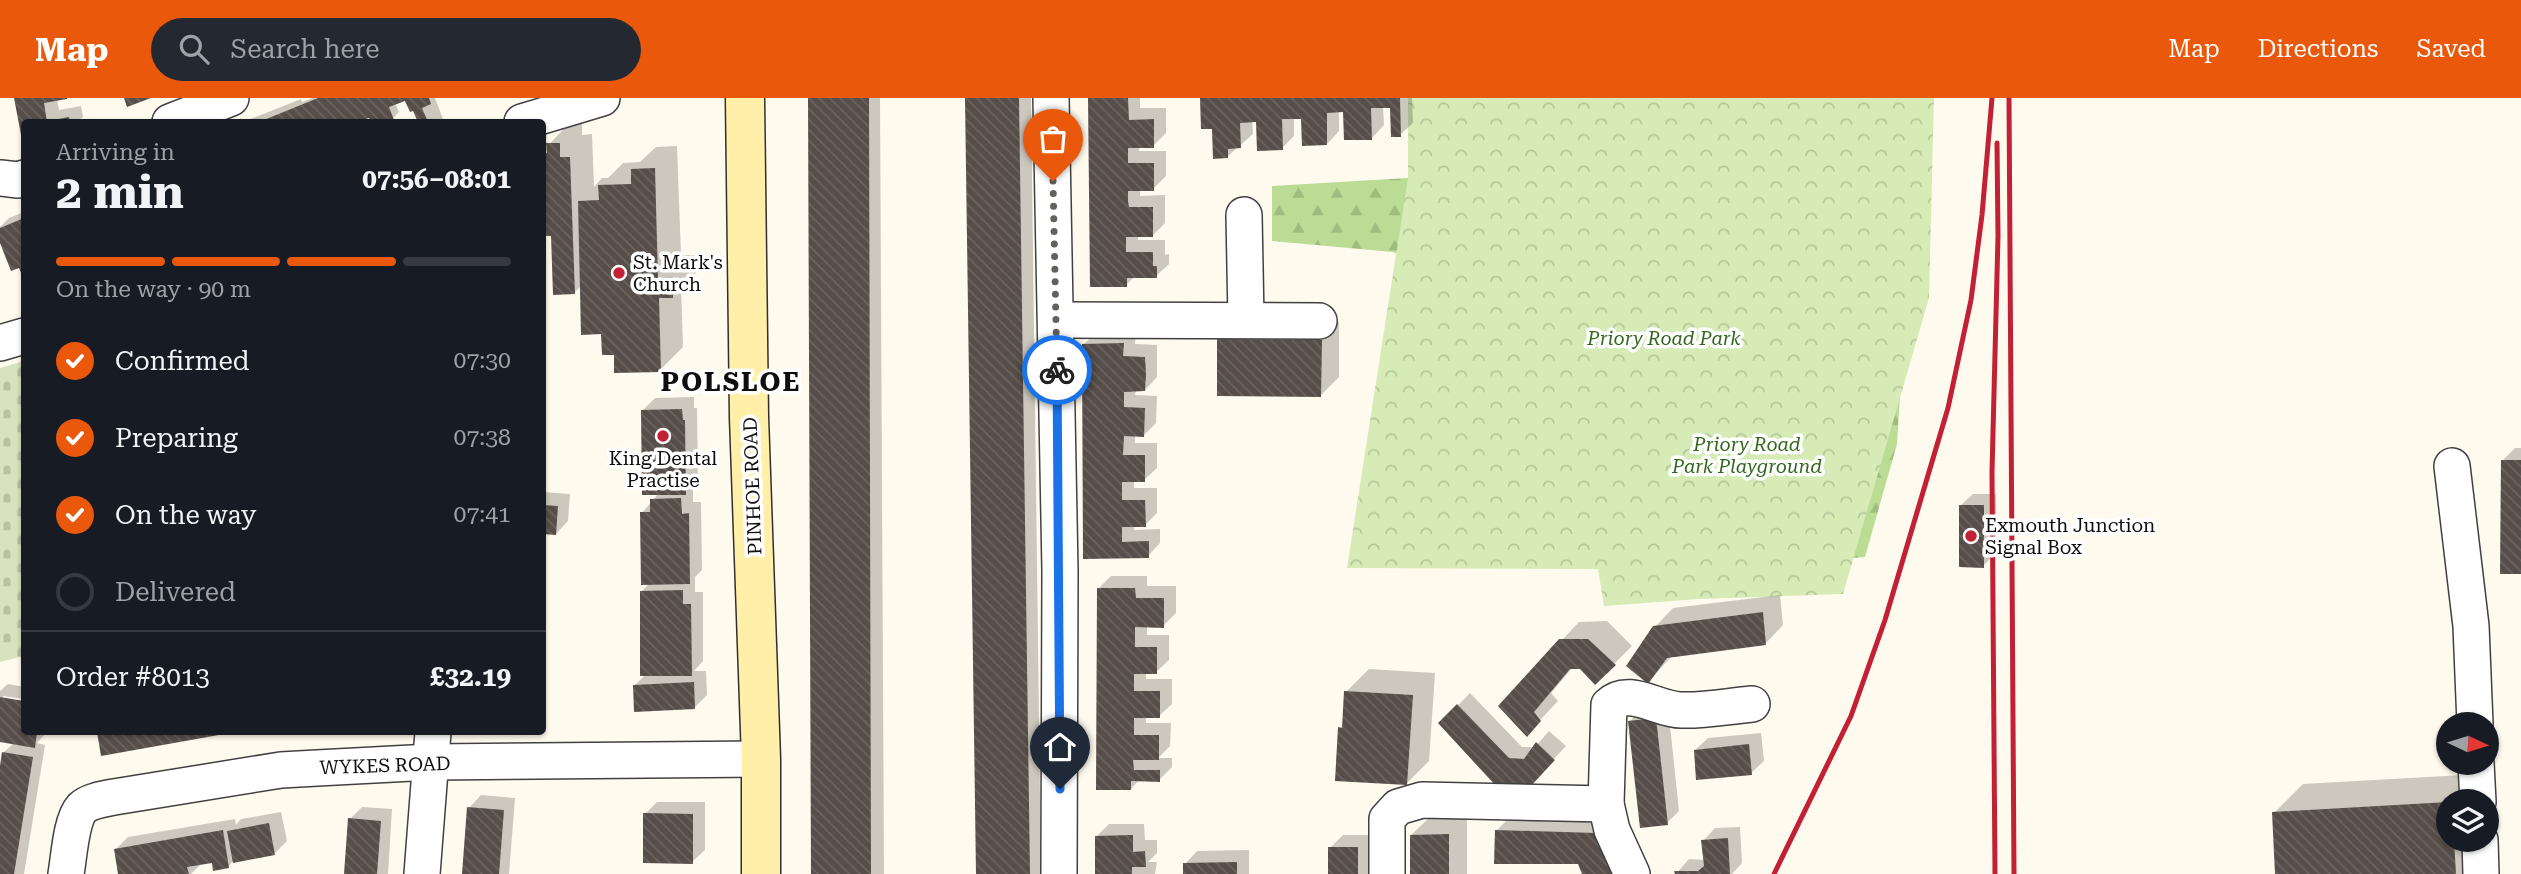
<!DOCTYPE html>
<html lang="en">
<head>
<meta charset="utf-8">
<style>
  :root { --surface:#171b24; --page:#242831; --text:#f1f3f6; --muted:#9ea1a6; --line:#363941; --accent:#ea580c }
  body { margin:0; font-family:"Roboto Serif",serif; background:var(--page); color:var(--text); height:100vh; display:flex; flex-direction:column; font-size:26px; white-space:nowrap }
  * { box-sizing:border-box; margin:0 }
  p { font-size:23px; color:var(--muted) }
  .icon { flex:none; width:38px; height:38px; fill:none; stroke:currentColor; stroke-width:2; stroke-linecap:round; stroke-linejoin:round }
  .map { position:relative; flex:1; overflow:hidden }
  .details { position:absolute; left:21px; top:21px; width:525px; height:616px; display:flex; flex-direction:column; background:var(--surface); border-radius:7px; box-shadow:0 2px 5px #0004 }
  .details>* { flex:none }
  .needle { width:46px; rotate:94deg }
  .fabs { position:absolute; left:2436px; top:614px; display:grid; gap:14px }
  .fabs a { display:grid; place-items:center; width:63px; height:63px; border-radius:50%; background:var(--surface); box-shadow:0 2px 5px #0004; font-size:35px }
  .pin { position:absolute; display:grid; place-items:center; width:60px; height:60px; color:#fff; margin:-72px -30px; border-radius:50% 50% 50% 0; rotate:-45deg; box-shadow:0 0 7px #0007 }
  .pin .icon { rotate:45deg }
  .courier { position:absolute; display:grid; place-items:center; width:70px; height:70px; margin:-35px; border:5px solid #1a73e8; border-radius:50%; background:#fff; color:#222; box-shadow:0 2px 9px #0007 }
  .summary em { font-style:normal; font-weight:700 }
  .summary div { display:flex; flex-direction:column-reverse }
  .summary { display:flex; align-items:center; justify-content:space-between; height:119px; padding:0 35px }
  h1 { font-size:46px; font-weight:700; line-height:52px }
  .bar { display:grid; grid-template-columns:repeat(4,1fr); gap:10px 7px; align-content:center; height:84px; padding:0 35px }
  .bar i { height:9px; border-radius:5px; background:var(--line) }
  .bar .selected { background:var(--accent) }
  .bar p { grid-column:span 4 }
  .line { display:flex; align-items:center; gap:18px; padding:0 35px; border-top:2px solid var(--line) }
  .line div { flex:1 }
  ol { padding:0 35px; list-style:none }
  li { display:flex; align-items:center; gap:21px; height:77px }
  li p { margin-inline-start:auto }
  li .icon { padding:7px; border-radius:50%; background:var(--accent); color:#fff; stroke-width:4 }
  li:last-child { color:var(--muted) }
  li i { width:38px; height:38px; border:4px solid var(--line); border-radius:50% }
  header { display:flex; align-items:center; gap:42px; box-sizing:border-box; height:98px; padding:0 35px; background:var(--accent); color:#fff }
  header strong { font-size:33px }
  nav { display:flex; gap:38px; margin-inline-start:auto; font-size:24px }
  .search { width:490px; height:63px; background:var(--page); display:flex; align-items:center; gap:18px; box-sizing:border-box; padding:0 24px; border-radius:38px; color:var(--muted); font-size:26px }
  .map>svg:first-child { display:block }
  .forest { fill:url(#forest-firs) }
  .cemetery { fill:url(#cemetery-stones) }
  .park { fill:url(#park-crowns) }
  .shadow { fill:#0003 }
  .building { fill:url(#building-back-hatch) }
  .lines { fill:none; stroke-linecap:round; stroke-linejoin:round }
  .street-casing { stroke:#414141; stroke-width:38 }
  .secondary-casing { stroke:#303030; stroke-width:41 }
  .street { stroke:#fff; stroke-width:35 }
  .secondary { stroke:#ffefa9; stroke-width:38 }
  .rail { stroke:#c22135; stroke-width:5 }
  .done { stroke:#62615c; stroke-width:7; stroke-dasharray:0 12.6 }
  .route { stroke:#1a73e8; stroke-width:9 }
  .poi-dot { fill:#c22135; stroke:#fff; stroke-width:2.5 }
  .labels { text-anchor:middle; stroke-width:7; stroke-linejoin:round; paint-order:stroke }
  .poi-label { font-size:19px; fill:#0e0e0e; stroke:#fff; text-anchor:start }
  .park-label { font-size:19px; font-style:italic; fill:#31681c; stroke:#fff }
  .street-label { font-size:19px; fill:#0e0e0e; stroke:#fff }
  .district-label { font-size:26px; font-weight:bold; letter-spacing:2px; fill:#0e0e0e; stroke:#fff }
</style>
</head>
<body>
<header>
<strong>Map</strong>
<div class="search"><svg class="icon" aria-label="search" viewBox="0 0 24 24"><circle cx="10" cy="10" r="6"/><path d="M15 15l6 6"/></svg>Search here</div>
<nav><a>Map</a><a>Directions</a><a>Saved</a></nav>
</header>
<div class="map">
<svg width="2521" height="776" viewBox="0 0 2521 776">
  <defs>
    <pattern id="forest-firs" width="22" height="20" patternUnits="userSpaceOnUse" patternTransform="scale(1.75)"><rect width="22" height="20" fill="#badc95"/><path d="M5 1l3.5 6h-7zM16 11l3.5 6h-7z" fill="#9fbc7f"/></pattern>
    <pattern id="cemetery-stones" width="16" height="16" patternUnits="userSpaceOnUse" patternTransform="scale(1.75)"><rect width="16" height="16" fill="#d9e2be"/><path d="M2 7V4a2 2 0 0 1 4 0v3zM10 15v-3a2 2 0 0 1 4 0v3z" fill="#b9c1a2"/></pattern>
    <pattern id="park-crowns" width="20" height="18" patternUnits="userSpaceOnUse" patternTransform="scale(1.75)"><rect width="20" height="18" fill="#d6ebb6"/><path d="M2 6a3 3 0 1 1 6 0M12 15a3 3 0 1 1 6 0" fill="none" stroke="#b6c89b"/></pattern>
    <pattern id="building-back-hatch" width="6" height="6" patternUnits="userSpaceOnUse" patternTransform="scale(1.75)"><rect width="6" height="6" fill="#574e4a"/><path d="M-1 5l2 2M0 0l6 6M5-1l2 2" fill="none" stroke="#6a6360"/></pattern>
  </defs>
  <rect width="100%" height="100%" fill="#fffaee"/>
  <path class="forest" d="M1408,0l497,214 -8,132 -32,113 -46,4 -370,-283 -56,-26 -121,-11v-55l136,-8z"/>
  <path class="cemetery" d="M24,263v295l-24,6v-294z"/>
  <path class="park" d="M1408,0h526l-5,200 -86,296 -144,5 -95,7 -6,-37 -251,-1 61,-390z"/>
  <g class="shadow">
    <path d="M16,0h49l-8,1 2,11 22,-4 2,11 -6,5h-53l-1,16z"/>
    <path d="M313,0h122l8,21 -4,3h-19l-6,-14 -8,-10 -11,5 4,9 -6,6 -10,4h-10l-3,-6 -13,6h-114l58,-23 1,3z"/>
    <path d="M810,0h70l4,776h-71z"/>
    <path d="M967,0h64l10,776h-64z"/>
    <path d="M1090,0h64h-14v10h26v25l-13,13h-14v5h27v25l-13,13h-13v7l25,-1v28l-13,13h-14v4h27v15l4,-1v10l-13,12h-21l-9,9z"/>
    <path d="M1202,0h210l1,25 -13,12 -9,-29h-8l1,19 -12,13 -27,-28 -6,1v20l-12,13 -24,-27h-9v19l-12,12 -25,-27h-5l1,13 -26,23z"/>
    <path d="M571,23h11v14l10,-1 2,53 8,-9h6l15,-15 17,-1 16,-15 21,-1 4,109h14l1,18 -15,14 2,60 -23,23 -57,-37 -21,-48 -8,8 -21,-59 -11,-16v-66z"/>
    <path d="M24,114v64l-4,-10 -20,-27v-12l9,-9z"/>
    <path d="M1237,224h102v55l-18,18 -102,-55z"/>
    <path d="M1136,234l-1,12 22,1v32l-12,13h-9l-1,5 22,1 -1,27 -12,12h-9v8h22v25l-13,12h-10v8h23v25l-12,12h-11v5l26,-1v14l-12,13 -63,1 -2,-212 13,-12z"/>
    <path d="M694,299v11h3l1,72 -5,5v17h8l1,68 -7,7v15h8v69l-9,10h12l1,24 -13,13 -59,-23 11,-11 -4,-83 8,-8 -8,-70 17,-20 -16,-83 12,-12z"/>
    <path d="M2515,350h6v124l-19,-111z"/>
    <path d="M542,394l28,2 -2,27 -12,13 -14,-1z"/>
    <path d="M1973,396h23v59l-13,13 -23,-60z"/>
    <path d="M1111,478h36v10h29v27l-13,13h-16v9h22v25l-13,12h-10v7h26v25l-13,12h-13v7h25l-1,23 -12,12h14v9l-13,13h-20l-8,9 -32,-201z"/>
    <path d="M1780,497l3,30 -18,19 -93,12 -24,26 7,-55 18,-19z"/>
    <path d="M1607,523l25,25 -36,36 -15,-15h-8l-22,26 7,8 -31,33 -27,-28 79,-84z"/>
    <path d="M1369,571l66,4 -6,88 -23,23 -66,-56 4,-4 2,-32z"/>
    <path d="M8,586l16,3v12l-21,-3v3l21,4v29h23l-10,11 8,2 -21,129h-24v-97l4,-25 10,-9 -14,-3v-49z"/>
    <path d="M1470,595l52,54h13l14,-16 17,15 -38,40 -87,-63z"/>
    <path d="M1668,608l11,105 -12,12 -37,-102 13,-12z"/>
    <path d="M99,634h129l-125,22z"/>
    <path d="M1761,635l3,28 -13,12 -56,-23 13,-12z"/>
    <path d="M2481,676l1,28h-34v38h36l-5,34h-202l-3,-61 29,-29z"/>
    <path d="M481,697l34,3 -6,76h-45l5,-66z"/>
    <path d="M657,704h48v48l-13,12 -47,-48z"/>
    <path d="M362,709l30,2 -4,65h-42l4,-55z"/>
    <path d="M1520,709l99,3 30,64h-65l-5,-12 -82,-32z"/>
    <path d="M281,714l6,29 -13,13 -41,7 -4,5 -15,-5 -13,3 -10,10h-71l-4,-25 12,-12 107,-18 1,6 5,-6z"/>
    <path d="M1430,719h37v57h-56v-39z"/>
    <path d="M1109,726h35l1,16h12v13l-9,9h9l-2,12h-58l-1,-37z"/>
    <path d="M1740,729l2,36 -10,11h-56l13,-15 16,1 -2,-19 12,-13z"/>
    <path d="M1343,737h27v39h-40v-26z"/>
    <path d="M1249,752v24h-64v-10l12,-13z"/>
  </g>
  <g class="building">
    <path d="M14,0h53v1l-23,4 3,19h-23v17l-2,1z"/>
    <path d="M124,0h27l-24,9z"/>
    <path d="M318,0h111l2,6 -9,4 6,14h-10l-5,-11 -3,1 -5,-11 -16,6 5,13 -7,2h-16l-2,-4 -12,4h-98z"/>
    <path d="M808,0h61l2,776h-60z"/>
    <path d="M965,0h54l11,776h-54z"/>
    <path d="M1088,0h40l1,22 25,-1v29h-26v15h26v28h-26v10l1,6h24v30h-27v15h27v14h4v12h-30v9h-37z"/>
    <path d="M1200,0h200l1,39h-10l-1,-29h-19l1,32h-28l-1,-28 -16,1v32l-25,1 -1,-27h-19l1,31 -26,1 -1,-29 -16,1 1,25 -13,1v9l-15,1 -1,-30h-11z"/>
    <path d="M69,19l1,5h-22v-1z"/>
    <path d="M546,45h14v14h10l5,137 -22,1 -2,-59h-9v-83h5z"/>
    <path d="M655,70l3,110 15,-1v21h-14l2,74 -47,1v-18h-12l-1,-21 -20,1 -3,-134 21,-1 -1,-15 33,-1v-15z"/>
    <path d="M24,120v62l-5,-12 -8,3 -11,-28v-15z"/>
    <path d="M1217,241l105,1 -1,57 -104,-1z"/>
    <path d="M1124,245l-1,13 22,1 1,17 -1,17 -21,1v15l21,1 -1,29 -20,-1 -1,19h22v27h-23v18h23l1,27h-24v15l27,-1v17l-66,1 -1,-215z"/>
    <path d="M682,311l1,11h2l1,75h-44l-1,-85z"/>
    <path d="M2501,362h20v114h-21z"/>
    <path d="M681,400l1,16 7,-1 1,71 -49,1 -1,-73h10v-13z"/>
    <path d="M542,407l16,1 -2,29 -14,-1z"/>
    <path d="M1959,407h25v63l-25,-1z"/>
    <path d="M1097,490h38l1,10h28v30l-29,-1v20h22v27h-23v17h26v27h-26v17h25v25h-26l1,10h26v12l-29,-1v9h-35z"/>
    <path d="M683,492v14h8l1,72h-52v-85z"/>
    <path d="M1763,514l3,33 -99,13 -19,26 -22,-18 27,-40z"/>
    <path d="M1559,541h29l28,26 -21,20 -15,-16h-10l-36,43 7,9 -14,16 -29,-31z"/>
    <path d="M694,584l1,27 -61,3 -1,-27z"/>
    <path d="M1344,593l69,4 -6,90 -72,-4 3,-54 4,1z"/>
    <path d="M0,599l24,4v31h13l-2,16 -35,-6z"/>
    <path d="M1457,606l52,54 15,1 12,-17 19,18 -26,28 -33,-2 -58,-63z"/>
    <path d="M1656,620l12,107 -28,3 -12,-107z"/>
    <path d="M97,634h133v1l-129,23z"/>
    <path d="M1749,646l3,31 -56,5 -2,-30z"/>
    <path d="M2,654l31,5 -19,117h-14v-108z"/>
    <path d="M2448,704v38h6l2,34h-181l-3,-62z"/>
    <path d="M467,709l37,3 -5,64h-37z"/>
    <path d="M643,715l50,1v50l-50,-1z"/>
    <path d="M348,720l33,3 -4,53h-33z"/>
    <path d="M269,725l6,32 -42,8 -6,-32z"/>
    <path d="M223,732l6,38 -16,3 -1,-8 -25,4 2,7h-71l-4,-25z"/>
    <path d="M1495,732l101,3 20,41h-34l-4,-10h-84z"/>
    <path d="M1449,736v40h-39v-39z"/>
    <path d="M1133,737v17l12,-1 1,16h-14v7h-37v-38z"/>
    <path d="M1728,740l2,36h-55l-1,-3h24l6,-5 -3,-26z"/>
    <rect x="1328" y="749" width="30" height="27"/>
    <path d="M1237,764v12h-54v-11z"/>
  </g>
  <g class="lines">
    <defs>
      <g id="street">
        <path d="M1051,0l9,473 -1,303"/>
        <path d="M170,24l61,-24"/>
        <path d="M522,24l80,-24"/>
        <path d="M0,80l18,2 6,-2"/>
        <path d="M1244,117l2,104"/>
        <path d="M1056,222l263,1"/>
        <path d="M0,245l24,-7"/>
        <path d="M2452,368l19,160 4,98"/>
        <path d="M2476,665l2,39"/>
        <path d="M2480,742l1,34"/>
        <path d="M66,776c3,-17 5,-54 16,-66 7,-7 22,-9 32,-11l167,-27 36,-2 114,-6 330,-3"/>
        <path d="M422,776l11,-142"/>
        <path d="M1387,776v-55l11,-12 24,-7 184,4"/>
        <path d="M1632,776l-20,-44 -6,-26 3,-99c20,-19 49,5 72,5 23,1 48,-4 71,-6"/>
      </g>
      <path id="secondary" d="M745,0l4,319 12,342v115"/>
    </defs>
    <use href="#street" class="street-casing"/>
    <use href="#secondary" class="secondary-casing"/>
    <use href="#street" class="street"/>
    <use href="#secondary" class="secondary"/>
    <g class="rail">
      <path d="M2009,0l5,776"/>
      <path d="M1774,776l77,-158 34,-96 63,-212 23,-108 11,-85 10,-117"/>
      <path d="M1995,776l-3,-402 6,-236 -1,-93"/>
    </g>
  </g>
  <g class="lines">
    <path class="done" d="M1053,83l4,189"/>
    <path class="route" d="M1057,272l3,419"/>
  </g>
  <g class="poi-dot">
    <circle cx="619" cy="175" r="7"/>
    <circle cx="663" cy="338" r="7"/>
    <circle cx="1971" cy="438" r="7"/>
  </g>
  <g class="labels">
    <g class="poi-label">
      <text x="633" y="171">St. Mark's<tspan x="633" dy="22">Church</tspan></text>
      <text x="663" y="367" text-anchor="middle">King Dental<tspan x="663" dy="22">Practise</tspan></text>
      <text x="1985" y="434">Exmouth Junction<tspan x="1985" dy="22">Signal Box</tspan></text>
    </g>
    <g class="park-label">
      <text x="1664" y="247">Priory Road Park</text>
      <text x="1747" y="353">Priory Road<tspan x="1747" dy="22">Park Playground</tspan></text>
    </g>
    <g class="street-label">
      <text transform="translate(752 388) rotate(-92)" y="7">PINHOE ROAD</text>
      <text transform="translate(385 667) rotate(-2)" y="7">WYKES ROAD</text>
    </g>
    <g class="district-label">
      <text x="731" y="293">POLSLOE</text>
    </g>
  </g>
</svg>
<div class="fabs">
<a><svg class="needle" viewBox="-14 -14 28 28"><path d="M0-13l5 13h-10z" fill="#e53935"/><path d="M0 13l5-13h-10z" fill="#9ea1a6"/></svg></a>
<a><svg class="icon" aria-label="layers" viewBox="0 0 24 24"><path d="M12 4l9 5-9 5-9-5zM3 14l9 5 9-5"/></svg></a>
</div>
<div class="pin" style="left:1053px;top:83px;background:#ea580c"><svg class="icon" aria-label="bag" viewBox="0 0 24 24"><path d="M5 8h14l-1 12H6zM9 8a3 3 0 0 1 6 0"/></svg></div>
<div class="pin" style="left:1060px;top:691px;background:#1f2937"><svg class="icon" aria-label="home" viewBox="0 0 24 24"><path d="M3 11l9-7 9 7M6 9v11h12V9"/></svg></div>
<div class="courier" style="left:1057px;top:272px"><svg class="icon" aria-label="bike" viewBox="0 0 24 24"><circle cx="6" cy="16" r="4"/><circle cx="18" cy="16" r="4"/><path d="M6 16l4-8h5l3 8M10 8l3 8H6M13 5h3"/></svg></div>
<section class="details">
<div class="summary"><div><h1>2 min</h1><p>Arriving in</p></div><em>07:56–08:01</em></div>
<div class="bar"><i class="selected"></i><i class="selected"></i><i class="selected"></i><i></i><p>On the way · 90 m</p></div>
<ol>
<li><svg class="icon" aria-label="check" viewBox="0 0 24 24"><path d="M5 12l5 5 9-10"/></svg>Confirmed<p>07:30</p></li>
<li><svg class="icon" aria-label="check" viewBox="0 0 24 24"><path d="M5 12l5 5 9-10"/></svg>Preparing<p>07:38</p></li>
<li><svg class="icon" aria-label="check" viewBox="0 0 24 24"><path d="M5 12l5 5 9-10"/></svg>On the way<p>07:41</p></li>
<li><i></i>Delivered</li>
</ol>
<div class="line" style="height:91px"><div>Order #8013</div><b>£32.19</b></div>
</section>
</div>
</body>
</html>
